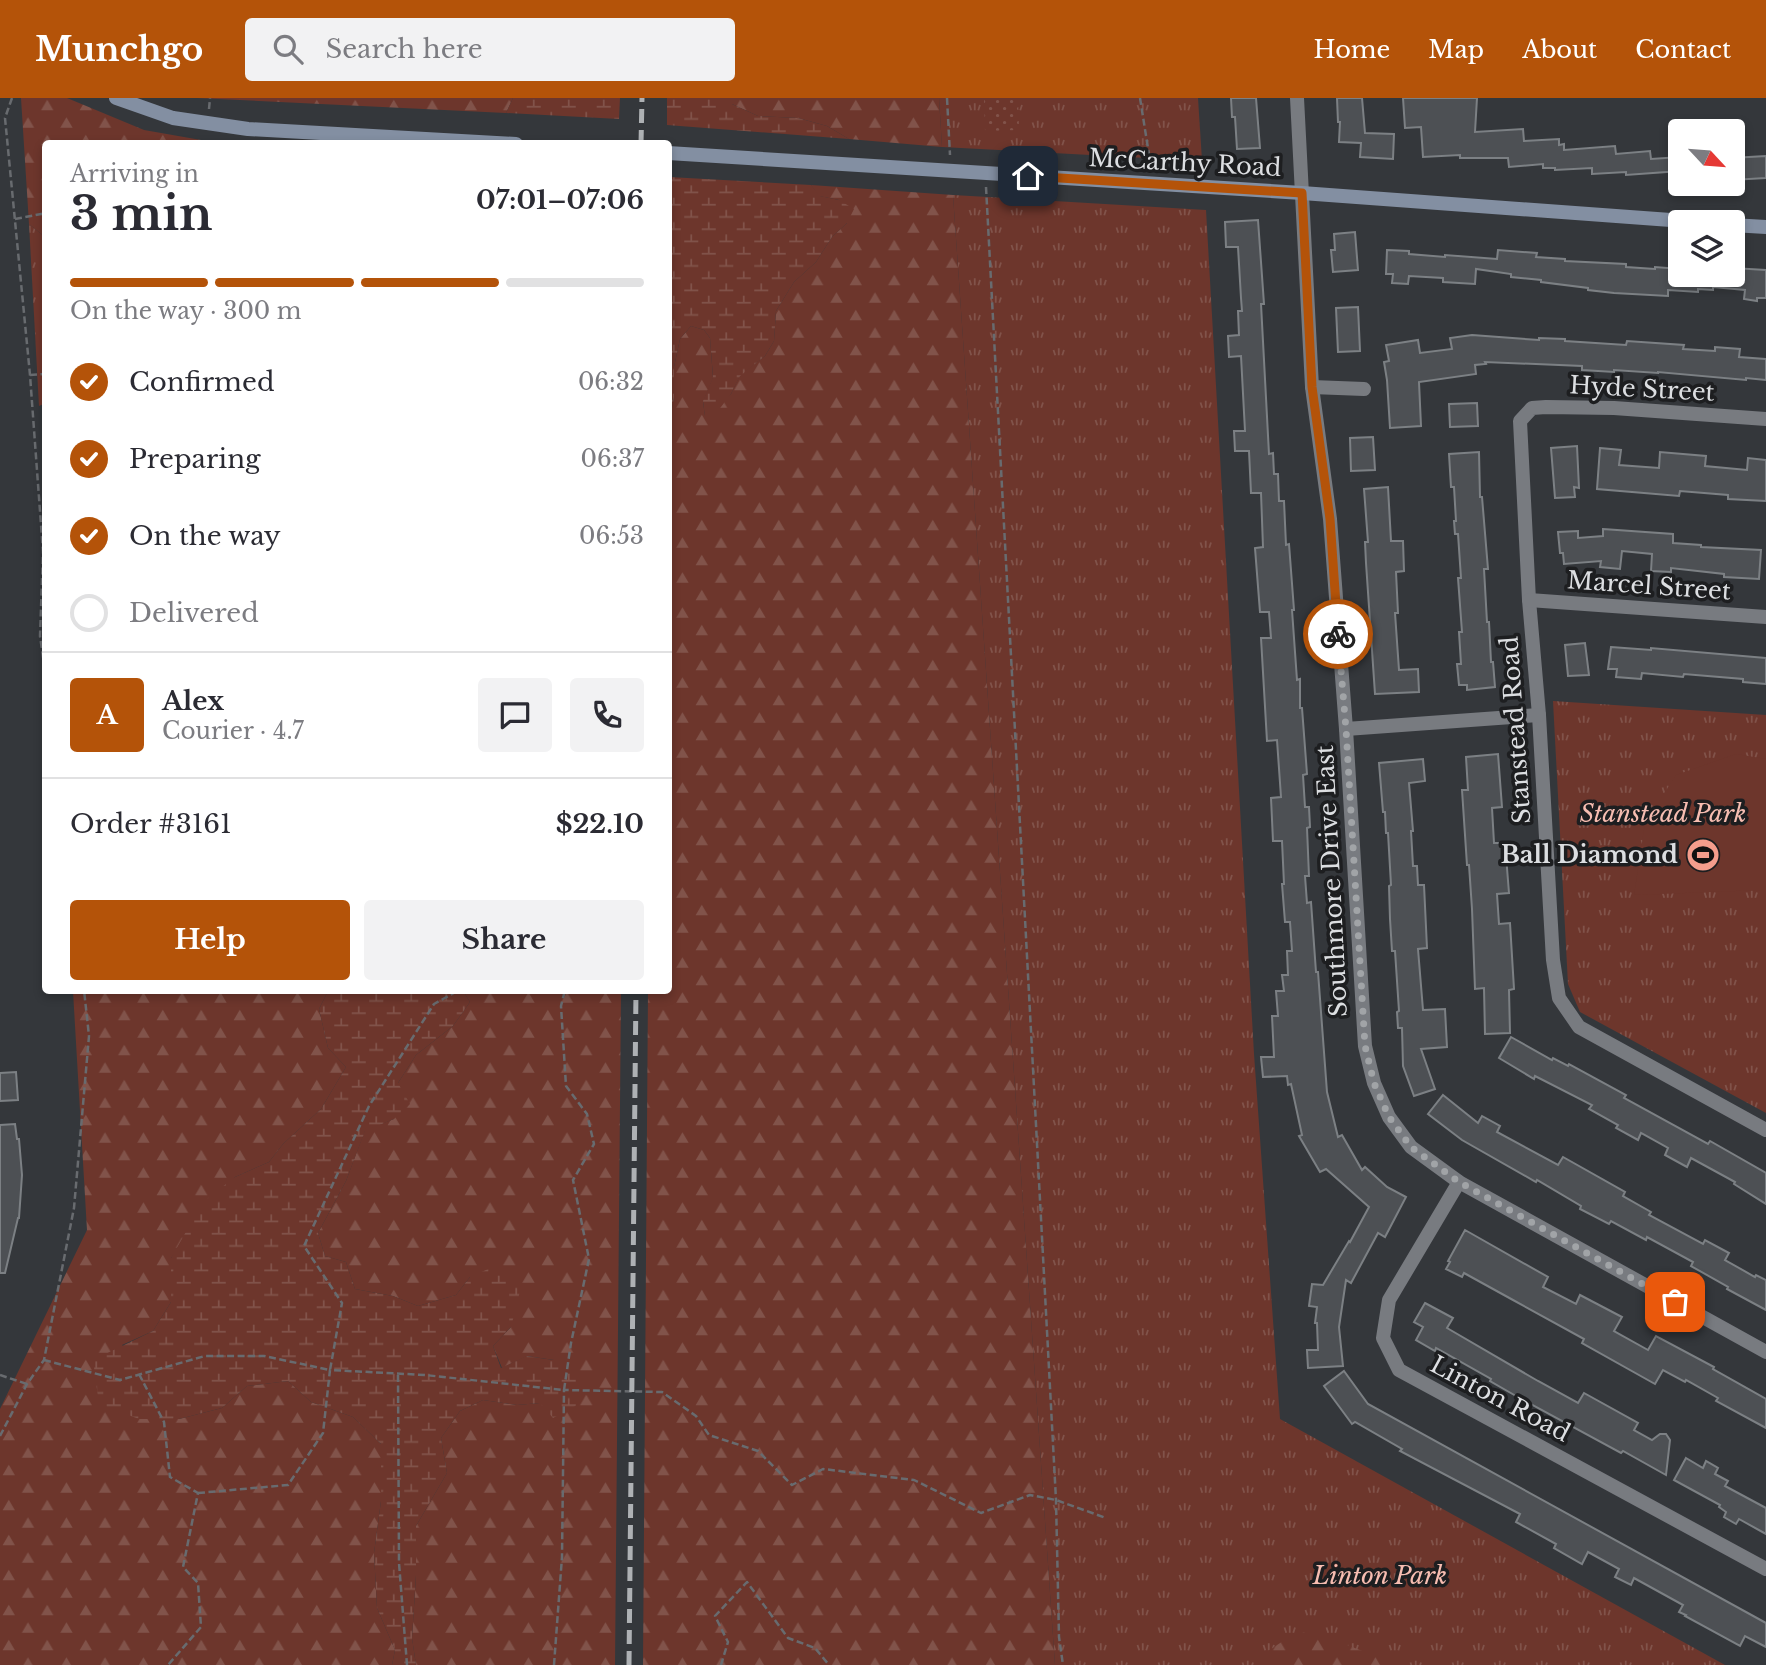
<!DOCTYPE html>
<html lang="en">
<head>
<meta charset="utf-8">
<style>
  :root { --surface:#fff; --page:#f2f2f3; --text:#2b2b33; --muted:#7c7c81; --line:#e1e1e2; --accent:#b45309 }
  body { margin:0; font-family:"Libre Baskerville",serif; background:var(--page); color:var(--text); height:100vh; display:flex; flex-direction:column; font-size:26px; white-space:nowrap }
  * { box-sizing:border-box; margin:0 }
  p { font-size:23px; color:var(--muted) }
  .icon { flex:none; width:38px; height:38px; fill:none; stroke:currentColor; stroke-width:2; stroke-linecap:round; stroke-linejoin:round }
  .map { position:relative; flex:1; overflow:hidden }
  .side { position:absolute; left:42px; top:42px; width:630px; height:854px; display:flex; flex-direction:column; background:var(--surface); border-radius:7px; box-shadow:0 4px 10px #0003 }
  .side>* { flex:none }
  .needle { width:46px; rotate:116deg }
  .controls { position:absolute; left:1668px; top:21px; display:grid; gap:14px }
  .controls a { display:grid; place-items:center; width:77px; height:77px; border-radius:7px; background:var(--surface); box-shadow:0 4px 10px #0003; font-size:35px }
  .pin { position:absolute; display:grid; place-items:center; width:60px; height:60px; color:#fff; margin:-30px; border-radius:14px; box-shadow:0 4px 10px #0006 }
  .courier { position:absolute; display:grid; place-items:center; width:70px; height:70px; margin:-35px; border:5px solid #b45309; border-radius:50%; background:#fff; color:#222; box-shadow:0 2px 9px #0007 }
  .headline em { font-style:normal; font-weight:700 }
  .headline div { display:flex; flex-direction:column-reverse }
  .headline { display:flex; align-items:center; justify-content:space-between; height:119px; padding:0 28px }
  h1 { font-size:46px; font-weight:700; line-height:52px }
  .bar { display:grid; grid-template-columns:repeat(4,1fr); gap:10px 7px; align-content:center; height:84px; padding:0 28px }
  .bar i { height:9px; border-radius:5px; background:var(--line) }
  .bar .active { background:var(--accent) }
  .bar p { grid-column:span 4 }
  .line { display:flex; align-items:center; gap:18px; padding:0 28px; border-top:2px solid var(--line) }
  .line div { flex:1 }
  .round { display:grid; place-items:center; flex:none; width:74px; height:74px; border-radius:7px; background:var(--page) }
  ol { padding:0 28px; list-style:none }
  li { display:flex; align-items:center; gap:21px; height:77px }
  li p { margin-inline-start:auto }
  li .icon { padding:7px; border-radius:50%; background:var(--accent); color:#fff; stroke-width:4 }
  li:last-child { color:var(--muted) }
  li i { width:38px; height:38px; border:4px solid var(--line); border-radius:50% }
  .button { display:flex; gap:14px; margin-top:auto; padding:14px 28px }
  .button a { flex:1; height:80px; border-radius:7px; background:var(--accent); color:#fff; font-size:28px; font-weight:700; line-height:80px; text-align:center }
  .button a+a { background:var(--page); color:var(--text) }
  header { display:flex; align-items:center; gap:42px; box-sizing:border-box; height:98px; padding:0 35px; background:var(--accent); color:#fff }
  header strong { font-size:33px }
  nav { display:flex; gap:38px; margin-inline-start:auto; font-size:24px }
  .search { width:490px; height:63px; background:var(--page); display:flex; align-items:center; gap:18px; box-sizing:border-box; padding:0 24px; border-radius:7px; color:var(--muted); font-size:26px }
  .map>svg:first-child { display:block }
  .grass { fill:url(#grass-tufts) }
  .forest { fill:url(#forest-firs) }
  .wetland { fill:url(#wetland-marsh) }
  .garden { fill:url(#garden-dots) }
  .pitch { fill:#6d362c }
  .building { fill:#4d5054; stroke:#7c8084; stroke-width:2 }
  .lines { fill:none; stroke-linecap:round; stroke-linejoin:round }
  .path { stroke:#686b6f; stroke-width:2.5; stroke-dasharray:7 3.5; stroke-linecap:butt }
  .street { stroke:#787b80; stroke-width:14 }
  .secondary { stroke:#838fa2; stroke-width:14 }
  .rail { stroke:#aeb1b4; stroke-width:5; stroke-dasharray:14 7; stroke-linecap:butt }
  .done { stroke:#a1a4a7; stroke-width:7; stroke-dasharray:0 12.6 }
  .route { stroke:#b45309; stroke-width:9 }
  .labels { text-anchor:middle; stroke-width:7; stroke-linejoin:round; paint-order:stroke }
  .street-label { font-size:24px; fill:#dcdee1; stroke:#1d1e20 }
  .park-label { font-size:24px; font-style:italic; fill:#f7bdb1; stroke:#1d1e20 }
  .poi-label { font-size:24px; font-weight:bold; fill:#dcdee1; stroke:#1d1e20; text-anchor:end }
</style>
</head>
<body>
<header>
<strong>Munchgo</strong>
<div class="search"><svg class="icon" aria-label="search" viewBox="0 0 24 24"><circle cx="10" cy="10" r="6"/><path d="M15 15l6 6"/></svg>Search here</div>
<nav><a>Home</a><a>Map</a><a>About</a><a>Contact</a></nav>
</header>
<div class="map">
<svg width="1766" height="1567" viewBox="0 0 1766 1567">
  <defs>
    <pattern id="grass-tufts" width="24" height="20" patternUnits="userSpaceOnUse" patternTransform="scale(1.75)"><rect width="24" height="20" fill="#6d362c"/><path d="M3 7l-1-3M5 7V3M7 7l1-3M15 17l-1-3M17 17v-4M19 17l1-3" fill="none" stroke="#81534a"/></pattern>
    <pattern id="forest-firs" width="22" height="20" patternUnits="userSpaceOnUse" patternTransform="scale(1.75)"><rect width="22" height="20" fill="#6d362c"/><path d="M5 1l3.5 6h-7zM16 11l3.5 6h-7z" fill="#81534a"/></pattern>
    <pattern id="wetland-marsh" width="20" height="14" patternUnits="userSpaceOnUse" patternTransform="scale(1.75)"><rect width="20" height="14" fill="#6d362c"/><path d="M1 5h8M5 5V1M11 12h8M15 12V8" fill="none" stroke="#81534a"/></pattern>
    <pattern id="garden-dots" width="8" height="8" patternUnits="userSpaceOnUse" patternTransform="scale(1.75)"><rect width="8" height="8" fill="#6d362c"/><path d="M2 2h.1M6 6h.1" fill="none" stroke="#81534a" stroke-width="1.8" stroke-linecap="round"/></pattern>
  </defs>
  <rect width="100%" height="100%" fill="#34373b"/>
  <g class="grass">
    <path d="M939,0h259l4,63 -260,-14z"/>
    <path d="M953,97l253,15 48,844 26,365 445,246h-670z"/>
    <path d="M29,126l16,13 1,166 -7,3z"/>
    <path d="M1553,603l213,14v398l-186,-101 -12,-28z"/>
  </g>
  <g class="forest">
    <path d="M21,0h46l77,32 74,13 -172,1 -1,93 -16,-13z"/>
    <path d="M197,0h316l-7,15z"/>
    <path d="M732,0h207l3,49 -93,-8 -22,-13 -29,-8 -40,-2 -26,-12z"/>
    <path d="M811,87l142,10 102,1470h-412l5,-674 20,-1v-560l6,-33v-30l6,-28 11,-13 13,4 6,8 3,40 -10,24 2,14 26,-22 9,-19 25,-19 9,-15 2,-30 18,-29 22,-20 16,-25 15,-14 -8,-23 -20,-4z"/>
    <path d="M73,893h255l-9,18 9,39 18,19 -25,42 -38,35 -14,18 -34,15 -64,81v44l-18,29 -31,14 57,74 43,-11 25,-22 41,-5 23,21 42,15 28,27v57l-7,52 3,55 18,42 -3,15h-392v-256l87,-179z"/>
    <path d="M463,893h158l-6,674h-199l-4,-27 4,-62v-50l31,-53 -6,-35 19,-27 23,-11 34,5 23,-2 14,-43 -27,-4 -25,12 -9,-22 18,-19 -41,-50 -14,18 -38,11 -25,-10 -38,-7 -9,-27 -21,-6 -7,-23 28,-52 19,-51 29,-11 4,-36 18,-28 37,-29 17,-24z"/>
    <path d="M1312,1533l78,31 1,3h-125l2,-14 24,-16z"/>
  </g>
  <g class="wetland">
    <path d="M513,0h107l-1,21 -113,-6z"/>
    <path d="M667,0h65v6l26,12 40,2 29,8 22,13 -182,-14z"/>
    <path d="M669,79l142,8 9,11 19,4 15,9 -7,14 -15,14 -16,25 -22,20 -18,29 -2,30 -9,15 -25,20 -9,18 -17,22 -9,1 -2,-16 10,-24 -3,-39 -6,-8 -13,-4 -11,13 -6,28v30l-5,32z"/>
    <path d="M328,893h135l7,11 -17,24 -37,29 -18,28 12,21 -16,15 -29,12 -19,50 -28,52 7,23 21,6 9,27 38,7 25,10 38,-11 14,-18 25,-11 27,17 -11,44 -18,19 8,22 25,-12 28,4 23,16 2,28 -26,14 -13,-15 -23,2 -34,-5 -23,11 -19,27 6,35 -31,53v49l-4,63 4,27h-24l3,-15 -18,-42 -3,-55 7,-52v-57l-28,-27 -42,-15 -23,-21 -41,5 -25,22 -43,11h-40l-40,-15 -6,-44 60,-29 18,-29v-44l32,-56 32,-25 34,-15 14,-18 38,-35 25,-42 -18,-19 -9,-39z"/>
  </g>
  <path class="garden" d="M984,0h34l1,32 -34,1z"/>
  <path class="pitch" d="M1736,656l30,5v127l-4,4 -128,5 11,-72 31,-48z"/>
  <g class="building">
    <path d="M1231,0h25l4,50 -23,1 -2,-32h-3z"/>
    <path d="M1337,0h25l3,35 29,1 -1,25 -33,-2 1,-14 -22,-1 1,-20h-2z"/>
    <path d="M1403,0h74l-2,34 48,-3 1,12 35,-2v6l5,-1v6l51,-4 1,8 34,-3 1,8 29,-2v14l-54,4v-3l-34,2v-6l-37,2v-2h-12v-4l-34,3 -1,-9h-48v-3l-37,2 -2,-30 -16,1z"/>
    <path d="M1766,58v22l-34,2v-22z"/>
    <path d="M1258,122l6,84h-3l8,150 4,-1 1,21h4l1,27h5l2,44 3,-1 5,66h-2l5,70 3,-1v29h2l5,66 -4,1 2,32h4l1,20 -3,1 2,48h-4l2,27 4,-1 5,70h2l9,120 11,45 4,-2 20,35 3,-3 22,20 19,10 -21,40 -7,-4 -27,50 -5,-3 -7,47 4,39 -35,2 -1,-18h11l-1,-27h-2l2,-16 -8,-1 3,-22 11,1 26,-44 1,1 19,-35 -43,-38 -6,3 -21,-36 3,-1 -11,-51 -3,1 -1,-9 -24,1 -2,-20h13l-2,-41h6l-2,-25h8l-2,-16h6l-1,-24h5l-2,-29h-5l-3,-38h2l-2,-43h-9l-2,-43 10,-1 -4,-57 -10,1 -6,-103h10l-2,-26h-9l-5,-64 8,-1 -2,-54h-10l-2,-42h-14l-1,-20h11l-4,-75 -12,1 -1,-21 11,-1 -1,-24h4l-1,-13 -3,-51h-12l-1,-25z"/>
    <path d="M1355,134l3,38 -25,2 -2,-22h4l-1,-16z"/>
    <path d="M1387,152l22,1v3l36,3v-2l52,4 1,-9 39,3 -1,4 29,2v2l61,3v3l29,2v-2l25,2v6h52l1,-7 33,2v28h-9v3l-13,-2 1,-9 -32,-3v3l-15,-1v3l-30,-2v6l-54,-3 -26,-3v-2l-47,-6v-2l-30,-3v-3l-35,-5 -1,15 -32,-2v-4l-34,-2 -1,8 -16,-1 1,-9h-7z"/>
    <path d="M1358,209l2,44 -22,1 -2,-44z"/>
    <path d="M1472,237l67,5v-2l26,1v2l61,4 1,-4 57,4 -1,4 32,2v-4l25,2 -1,8 27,2v21l-20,-2v2l-88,-8v1l-44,-3v2l-32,-2v-4l-97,-4 1,2 -11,1 1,9 -57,8 2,44 -31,2 -3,-48 -3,-18 5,-1 -3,-16 32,-5 2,13 32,-4 -2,-11z"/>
    <path d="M1477,305l1,23 -28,1 -1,-23z"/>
    <path d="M1373,339l2,33 -24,1 -1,-33z"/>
    <path d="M1577,348l2,42 -5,-1 1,10 -20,1 -4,-50z"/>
    <path d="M1600,350l21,2 -2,15 40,3 1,-16 46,4 -1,10 42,4 1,-12 18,2v41l-38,-2v-4l-48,-4 -1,5 -82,-7z"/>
    <path d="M1479,354l1,45h2l6,72h-4l3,53h2l2,40h2l2,25 -28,3v-5h-8l-2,-21h4l-2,-32h3l-4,-54h3l-3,-44h-3l-1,-13h2l-2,-34h-3l-2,-33z"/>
    <path d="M1388,389l3,54h12l1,30 -8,1 2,41h-3l4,57 19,-1 1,23 -44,2 -9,-131 -1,-21h3l-4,-53z"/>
    <path d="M1603,431l70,5v9l28,2v2l60,3 -2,29 -35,-2v-3l-53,-6v4l-20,-1 1,-17 -30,-3 -2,18 -20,-2 1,-6 -37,3 -1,-11h-3l-2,-21 20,-1v7l25,-2z"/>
    <path d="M1585,545l4,32 -21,1 -3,-31z"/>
    <path d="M1611,549l40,3v-2l115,10v26l-23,-2v-3l-59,-5 -1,3 -41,-4 -1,6 -25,-2 1,-8h-9z"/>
    <path d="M1498,656l4,53 -10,1 2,35h11l4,50 -12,1 2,30 11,-1 4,66 -5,1 1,43 -25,1 -1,-46 -9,1 -3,-80 -3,-44h-2l-5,-75h6l-2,-33z"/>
    <path d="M1423,661l2,22 -16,2 4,48h-2l2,35h4l1,19h6l3,63 -9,1 5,61 22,-1 2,38 -26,2 14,40 -21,7 -11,-30 -1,-38h-4l-1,-16 2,-1 -4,-60h-3l-2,-32 -1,-33 2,-1 -3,-52h-2l-1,-21h-2l-4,-49z"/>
    <path d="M1511,939l41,23 1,-2 15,8 1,-2 57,31 -2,3 84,46 2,-3 56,32v31l-32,-20 1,-2 -44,-24 -4,9 -22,-12 3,-7 -27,-15 -3,7 -22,-12 2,-3 -29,-16 3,-4 -57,-29 -1,3 -35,-21z"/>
    <path d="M16,974l2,28 -18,1v-28z"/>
    <path d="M1443,997l35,28 4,-7 18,10 -3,6 61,33 5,-8 62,35 -2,4 28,16 -2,3 54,29 2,-4 24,13 -4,7 30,17 1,-2 10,5v30l-39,-21 1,-2 -37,-21 2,-4 -46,-25 -1,3 -35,-19 -2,3 -29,-15 1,-3 -44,-26 -1,2 -74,-42 -34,-26z"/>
    <path d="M15,1026l2,15h2l3,36 -3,43h-1l-13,55h-5v-148z"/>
    <path d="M1465,1132l83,47 -5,10 33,17 4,-9 42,22 -8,14 34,19 8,-14 58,31 -1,2 53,30v29l-50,-27 2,-3 -32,-18 -1,2 -22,-12 -8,14 -73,-41 2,-4 -71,-39 -49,-27 -2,4 -16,-8 4,-7 -2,-1z"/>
    <path d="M1425,1205l28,15 -6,10 91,53 40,22 6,-10 54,30 -4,7 18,10 8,-6h6l4,6 -4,35 -43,-24 -2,2 -105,-57 -26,-15 1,-2 -55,-31 -1,3 -19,-11 7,-13 -9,-5z"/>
    <path d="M1344,1273l24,33 398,219v24l-21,-11 -5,10 -55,-30 1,-1 -7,-3 4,-7 -49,-27 -3,7 -16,-8 4,-8 -31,-17 -6,12 -28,-16 2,-4 -40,-22 4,-8 -120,-63 2,-2 -47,-27 -3,2 -28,-38z"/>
    <path d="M1686,1360l17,10 3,-7 12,7 -3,6 13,7 -3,5 41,22v26l-27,-15 -3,5 -12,-7 2,-5 -7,-5 1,-2 -46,-25z"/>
  </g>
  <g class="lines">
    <g class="path">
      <path d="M12,0l-7,20 25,257 13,177 -3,84 6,42"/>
      <path d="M947,0l3,57"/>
      <path d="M1140,0l11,69"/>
      <path d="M209,11l1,-11"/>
      <path d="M986,89l70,1313 3,137 4,28"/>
      <path d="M15,121l31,-6"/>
      <path d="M30,277l16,-1"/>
      <path d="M44,1262l76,20 85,-24h59l66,14 12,-67 -38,-57 65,-140 65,-102 25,-14"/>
      <path d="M139,1276l25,48 6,55 28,16 -15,74 15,16 3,44 -33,38"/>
      <path d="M0,1277l27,9"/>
      <path d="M398,1277l1,188 8,102"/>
      <path d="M0,1338l27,-52 17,-24 30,-152 15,-172 -5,-46"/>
      <path d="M198,1395l90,-8 35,-52 7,-63 95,5 139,15 7,-47 18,-84 -16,-79 21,-36 -7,-30 -21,-28 -5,-80 4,-16"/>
      <path d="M554,1567l8,-108 2,-167 98,2 34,24 13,19 49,16 34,34 31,-16 91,11 67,33 49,-18 26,5 50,18"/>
      <path d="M721,1567l7,-23 -13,-26 32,-34 41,56 27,10 14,17"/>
    </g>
    <g class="street">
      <path d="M1297,0l15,289 18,132 16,210 19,317 9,37 15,34 22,30 48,35 307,170"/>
      <path d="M1312,289l52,2"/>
      <path d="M1766,321l-152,-11 -68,-1 -14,1 -12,13 9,179 10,115 14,245 6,38 20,29 187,103"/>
      <path d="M1529,502l237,17"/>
      <path d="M1346,631l193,-14"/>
      <path d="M1459,1084l-70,118 -6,38 16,32 367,199"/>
    </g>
    <g class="secondary">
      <path d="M116,0l57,20 75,11 268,15"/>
      <path d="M668,55l634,40 396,29"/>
      <path d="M1732,127l34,2"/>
    </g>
    <g class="rail">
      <path d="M641,46l1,-46"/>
      <path d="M629,1567l7,-675"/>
    </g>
  </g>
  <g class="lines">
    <path class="done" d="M1338,536l8,95 19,317 9,37 15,34 22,30 48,35 216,120"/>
    <path class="route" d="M1028,78l274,17 10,194 18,132 8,115"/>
  </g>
  <defs>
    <symbol id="stadium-disc" viewBox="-11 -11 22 22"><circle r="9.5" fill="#f49d8c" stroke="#1d1e20"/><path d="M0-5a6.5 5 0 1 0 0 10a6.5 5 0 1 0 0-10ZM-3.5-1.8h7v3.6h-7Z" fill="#111"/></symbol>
  </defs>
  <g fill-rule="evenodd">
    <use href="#stadium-disc" x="1684" y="738" width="38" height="38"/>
  </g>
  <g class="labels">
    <g class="street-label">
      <text transform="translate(1185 65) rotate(3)" y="8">McCarthy Road</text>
      <text transform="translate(1642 291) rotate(3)" y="8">Hyde Street</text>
      <text transform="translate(1649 488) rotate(4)" y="8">Marcel Street</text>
      <text transform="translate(1516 632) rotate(-94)" y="8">Stanstead Road</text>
      <text transform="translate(1332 783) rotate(-93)" y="8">Southmore Drive East</text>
      <text transform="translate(1500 1301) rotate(28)" y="8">Linton Road</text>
    </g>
    <g class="park-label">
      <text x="1663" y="724">Stanstead Park</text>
      <text x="1380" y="1486">Linton Park</text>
    </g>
    <g class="poi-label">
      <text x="1678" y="765">Ball Diamond</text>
    </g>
  </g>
</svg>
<div class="controls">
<a><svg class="needle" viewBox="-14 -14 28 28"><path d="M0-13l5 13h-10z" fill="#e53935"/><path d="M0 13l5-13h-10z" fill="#7c7c81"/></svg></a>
<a><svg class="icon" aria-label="layers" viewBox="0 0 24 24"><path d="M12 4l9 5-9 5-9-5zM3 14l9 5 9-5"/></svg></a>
</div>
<div class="pin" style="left:1675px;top:1204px;background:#ea580c"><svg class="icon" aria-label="bag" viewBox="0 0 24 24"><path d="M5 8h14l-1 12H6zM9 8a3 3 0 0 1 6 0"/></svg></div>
<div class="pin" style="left:1028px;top:78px;background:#1f2937"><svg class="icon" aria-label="home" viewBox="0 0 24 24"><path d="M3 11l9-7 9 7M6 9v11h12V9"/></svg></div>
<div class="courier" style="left:1338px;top:536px"><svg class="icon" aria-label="bike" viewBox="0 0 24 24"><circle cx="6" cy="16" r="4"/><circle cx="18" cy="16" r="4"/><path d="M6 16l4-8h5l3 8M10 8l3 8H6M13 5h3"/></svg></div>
<section class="side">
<div class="headline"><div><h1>3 min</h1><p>Arriving in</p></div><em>07:01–07:06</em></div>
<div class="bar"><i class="active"></i><i class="active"></i><i class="active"></i><i></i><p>On the way · 300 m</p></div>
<ol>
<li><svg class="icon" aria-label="check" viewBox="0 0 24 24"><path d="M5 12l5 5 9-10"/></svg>Confirmed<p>06:32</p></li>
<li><svg class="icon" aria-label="check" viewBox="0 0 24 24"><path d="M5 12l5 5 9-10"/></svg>Preparing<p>06:37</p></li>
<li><svg class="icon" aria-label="check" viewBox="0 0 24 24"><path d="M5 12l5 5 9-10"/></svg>On the way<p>06:53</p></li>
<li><i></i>Delivered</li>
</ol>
<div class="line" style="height:126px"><b class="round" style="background:var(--accent);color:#fff">A</b><div><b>Alex</b><p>Courier · 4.7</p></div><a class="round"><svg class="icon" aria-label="chat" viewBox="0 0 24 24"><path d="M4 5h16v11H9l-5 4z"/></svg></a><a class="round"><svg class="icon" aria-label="phone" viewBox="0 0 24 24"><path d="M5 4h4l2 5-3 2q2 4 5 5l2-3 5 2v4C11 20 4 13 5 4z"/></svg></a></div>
<div class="line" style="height:91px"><div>Order #3161</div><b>$22.10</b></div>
<div class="button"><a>Help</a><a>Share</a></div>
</section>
</div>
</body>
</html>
